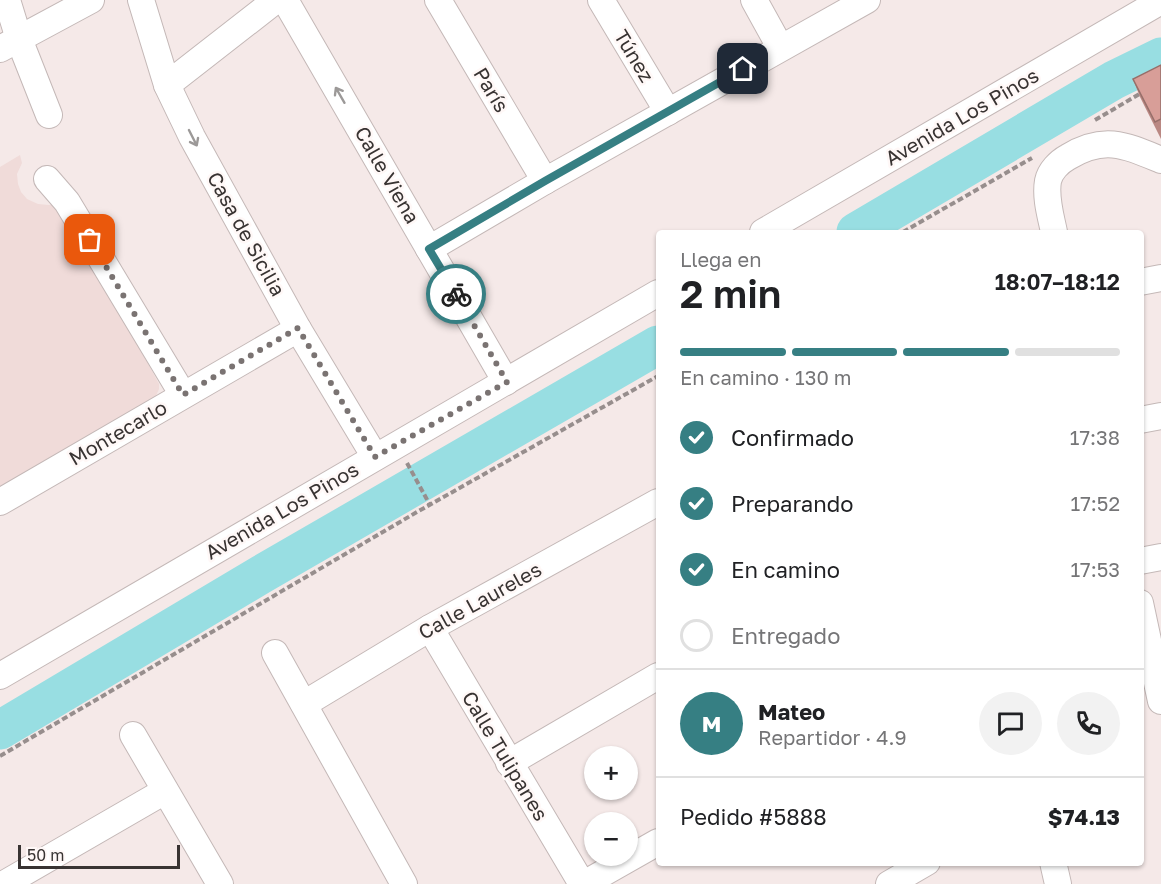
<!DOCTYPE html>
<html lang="es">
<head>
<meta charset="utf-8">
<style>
  :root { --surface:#fff; --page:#f2f2f2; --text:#202124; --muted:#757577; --line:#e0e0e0; --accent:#367f83 }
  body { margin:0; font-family:"Golos Text",sans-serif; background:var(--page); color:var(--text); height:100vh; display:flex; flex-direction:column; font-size:22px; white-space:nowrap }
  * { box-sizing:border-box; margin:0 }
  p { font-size:20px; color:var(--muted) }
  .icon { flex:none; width:33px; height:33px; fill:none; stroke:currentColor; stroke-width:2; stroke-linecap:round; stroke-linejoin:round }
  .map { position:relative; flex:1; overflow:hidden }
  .drawer { position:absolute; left:656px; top:230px; width:488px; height:636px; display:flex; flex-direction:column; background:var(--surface); border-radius:6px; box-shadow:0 2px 4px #0004 }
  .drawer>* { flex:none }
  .buttons { position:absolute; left:584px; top:746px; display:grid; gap:12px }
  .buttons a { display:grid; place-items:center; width:54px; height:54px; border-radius:50%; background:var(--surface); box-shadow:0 2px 4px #0004; font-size:30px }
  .scale { position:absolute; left:18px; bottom:15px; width:162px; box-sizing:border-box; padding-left:6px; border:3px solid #383332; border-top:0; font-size:16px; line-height:21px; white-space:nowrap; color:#383332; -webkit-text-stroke:4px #fff8f7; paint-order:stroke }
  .pin { position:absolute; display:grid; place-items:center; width:51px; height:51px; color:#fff; margin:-26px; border-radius:12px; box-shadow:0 3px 9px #0006 }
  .courier { position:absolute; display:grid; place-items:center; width:60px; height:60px; margin:-30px; border:4px solid #367f83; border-radius:50%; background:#fff; color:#222; box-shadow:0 2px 8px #0007 }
  .summary em { font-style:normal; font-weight:600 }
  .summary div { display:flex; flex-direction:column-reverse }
  .summary { display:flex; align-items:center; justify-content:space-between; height:102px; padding:0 24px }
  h1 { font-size:39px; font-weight:600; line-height:45px }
  .bar { display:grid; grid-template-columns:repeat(4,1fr); gap:9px 6px; align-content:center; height:72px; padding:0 24px }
  .bar i { height:8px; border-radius:4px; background:var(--line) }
  .bar .active { background:var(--accent) }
  .bar p { grid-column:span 4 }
  .line { display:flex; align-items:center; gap:15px; padding:0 24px; border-top:2px solid var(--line) }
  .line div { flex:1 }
  .round { display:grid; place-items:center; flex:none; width:63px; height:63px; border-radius:32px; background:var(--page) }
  ol { padding:0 24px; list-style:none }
  li { display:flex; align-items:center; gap:18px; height:66px }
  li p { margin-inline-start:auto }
  li .icon { padding:6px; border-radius:50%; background:var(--accent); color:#fff; stroke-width:4 }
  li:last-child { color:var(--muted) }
  li i { width:33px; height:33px; border:3px solid var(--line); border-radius:50% }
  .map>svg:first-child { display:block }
  .built { fill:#f0dbd9 }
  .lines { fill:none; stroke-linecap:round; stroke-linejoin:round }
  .river { stroke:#98dee2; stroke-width:39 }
  .minor-casing { stroke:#c4b8b7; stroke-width:28 }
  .path { stroke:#978e8d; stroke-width:4; stroke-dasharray:6 3; stroke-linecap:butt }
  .minor { stroke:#fff; stroke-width:26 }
  .wall { fill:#ba8883 }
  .building { fill:#d89e98; stroke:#976f6a; stroke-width:1.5 }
  .oneway { stroke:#9c9998 }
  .done { stroke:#7a7372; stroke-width:6; stroke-dasharray:0 10.8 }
  .route { stroke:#367f83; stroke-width:8 }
  .labels { text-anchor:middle; stroke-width:5; stroke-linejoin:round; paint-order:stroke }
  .street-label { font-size:20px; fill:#383332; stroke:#fff8f7 }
</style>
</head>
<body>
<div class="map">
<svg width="1161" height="884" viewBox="0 0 1161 884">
  <rect width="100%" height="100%" fill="#f5e9e8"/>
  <path class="built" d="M20,155l2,8 -5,11 1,10 3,8 6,7 11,5 11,1 12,-3 98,182v5l-4,9 -155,90v-321z"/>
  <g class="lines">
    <g class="river">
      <path d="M856,232l258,-152 47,-23"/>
      <path d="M0,730l262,-156 396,-229"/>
    </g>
    <defs>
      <g id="minor">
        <path d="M7,0l12,39 30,76"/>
        <path d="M141,0l26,85 25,52 106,192 77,128"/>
        <path d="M285,0l221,382"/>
        <path d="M438,0l107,181"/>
        <path d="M601,0l67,112"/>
        <path d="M754,0l26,47"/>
        <path d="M0,49l91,-49"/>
        <path d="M167,85l109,-85"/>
        <path d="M47,179l20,23 116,193"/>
        <path d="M763,232l398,-231"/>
        <path d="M1054,232c-3,-15 -9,-34 -6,-51 2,-10 11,-19 20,-24 36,-22 57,-12 93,3"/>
        <path d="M429,249l116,-68 322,-181"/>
        <path d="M1140,282l21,-4"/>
        <path d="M1140,420l21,-4"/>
        <path d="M0,502l298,-173"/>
        <path d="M1140,561l21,-4"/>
        <path d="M1140,603l21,98"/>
        <path d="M430,628l152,256"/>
        <path d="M275,653l129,231"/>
        <path d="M0,676l658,-383"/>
        <path d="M304,704l126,-76 228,-126"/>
        <path d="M133,735l87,149"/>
        <path d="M509,763l149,-87"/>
        <path d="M1053,862l5,22"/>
        <path d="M4,884l161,-93"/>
        <path d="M584,884l74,-42"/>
        <path d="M889,884l38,-22"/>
      </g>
    </defs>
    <use href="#minor" class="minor-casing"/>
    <g class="path">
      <path d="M1095,120l48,-28"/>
      <path d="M903,232l129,-74"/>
      <path d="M407,463l23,42"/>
      <path d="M0,756l417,-244 241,-136"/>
    </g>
    <use href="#minor" class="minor"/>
  </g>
  <path class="wall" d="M1161,65v74l-21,-42 -7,-18z"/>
  <path class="building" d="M1161,65v54l-6,3 -22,-43z"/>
  <defs><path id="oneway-shaft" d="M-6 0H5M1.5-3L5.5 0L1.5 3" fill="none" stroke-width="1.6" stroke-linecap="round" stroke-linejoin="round" transform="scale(1.5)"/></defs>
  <g class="oneway">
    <use href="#oneway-shaft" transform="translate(340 95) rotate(-120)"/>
    <use href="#oneway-shaft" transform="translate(193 138) rotate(63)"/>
  </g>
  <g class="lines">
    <path class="done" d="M90,240l93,155 115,-67 77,129 132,-75 -51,-88"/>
    <path class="route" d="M456,294l-27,-45 116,-68 198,-112"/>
  </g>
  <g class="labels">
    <g class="street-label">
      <text transform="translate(634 56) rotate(59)" y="7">Túnez</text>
      <text transform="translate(491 90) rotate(59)" y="7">París</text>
      <text transform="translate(962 117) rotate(-30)" y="7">Avenida Los Pinos</text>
      <text transform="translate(387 175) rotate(60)" y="7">Calle Viena</text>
      <text transform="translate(246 234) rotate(61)" y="7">Casa de Sicilia</text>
      <text transform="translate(118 433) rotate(-30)" y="7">Montecarlo</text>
      <text transform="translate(282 511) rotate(-30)" y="7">Avenida Los Pinos</text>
      <text transform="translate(480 601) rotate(-29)" y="7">Calle Laureles</text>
      <text transform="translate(505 756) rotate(59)" y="7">Calle Tulipanes</text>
    </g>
  </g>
</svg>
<div class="buttons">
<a>+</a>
<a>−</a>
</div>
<div class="scale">50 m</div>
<div class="pin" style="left:90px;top:240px;background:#ea580c"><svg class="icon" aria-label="bag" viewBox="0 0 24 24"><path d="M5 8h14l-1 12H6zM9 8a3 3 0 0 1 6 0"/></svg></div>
<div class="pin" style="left:743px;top:69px;background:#1f2937"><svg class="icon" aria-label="home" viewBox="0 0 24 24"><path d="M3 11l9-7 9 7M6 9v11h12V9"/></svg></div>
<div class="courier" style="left:456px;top:294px"><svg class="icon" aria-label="bike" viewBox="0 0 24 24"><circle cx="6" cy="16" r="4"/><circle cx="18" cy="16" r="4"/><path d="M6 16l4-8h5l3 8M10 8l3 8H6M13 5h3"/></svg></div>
<section class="drawer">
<div class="summary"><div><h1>2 min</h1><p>Llega en</p></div><em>18:07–18:12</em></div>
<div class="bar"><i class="active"></i><i class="active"></i><i class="active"></i><i></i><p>En camino · 130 m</p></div>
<ol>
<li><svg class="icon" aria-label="check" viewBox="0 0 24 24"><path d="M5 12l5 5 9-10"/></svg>Confirmado<p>17:38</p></li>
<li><svg class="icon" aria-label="check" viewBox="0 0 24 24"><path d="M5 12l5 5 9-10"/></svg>Preparando<p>17:52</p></li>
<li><svg class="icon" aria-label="check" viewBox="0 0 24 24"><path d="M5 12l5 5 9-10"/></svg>En camino<p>17:53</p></li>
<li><i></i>Entregado</li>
</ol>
<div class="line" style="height:108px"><b class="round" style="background:var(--accent);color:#fff">M</b><div><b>Mateo</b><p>Repartidor · 4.9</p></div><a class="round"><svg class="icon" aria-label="chat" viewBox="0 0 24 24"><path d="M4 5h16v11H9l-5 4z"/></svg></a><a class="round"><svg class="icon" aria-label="phone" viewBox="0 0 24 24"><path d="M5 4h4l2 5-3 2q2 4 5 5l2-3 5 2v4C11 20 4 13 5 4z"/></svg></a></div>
<div class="line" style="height:78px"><div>Pedido #5888</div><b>$74.13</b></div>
</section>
</div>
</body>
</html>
